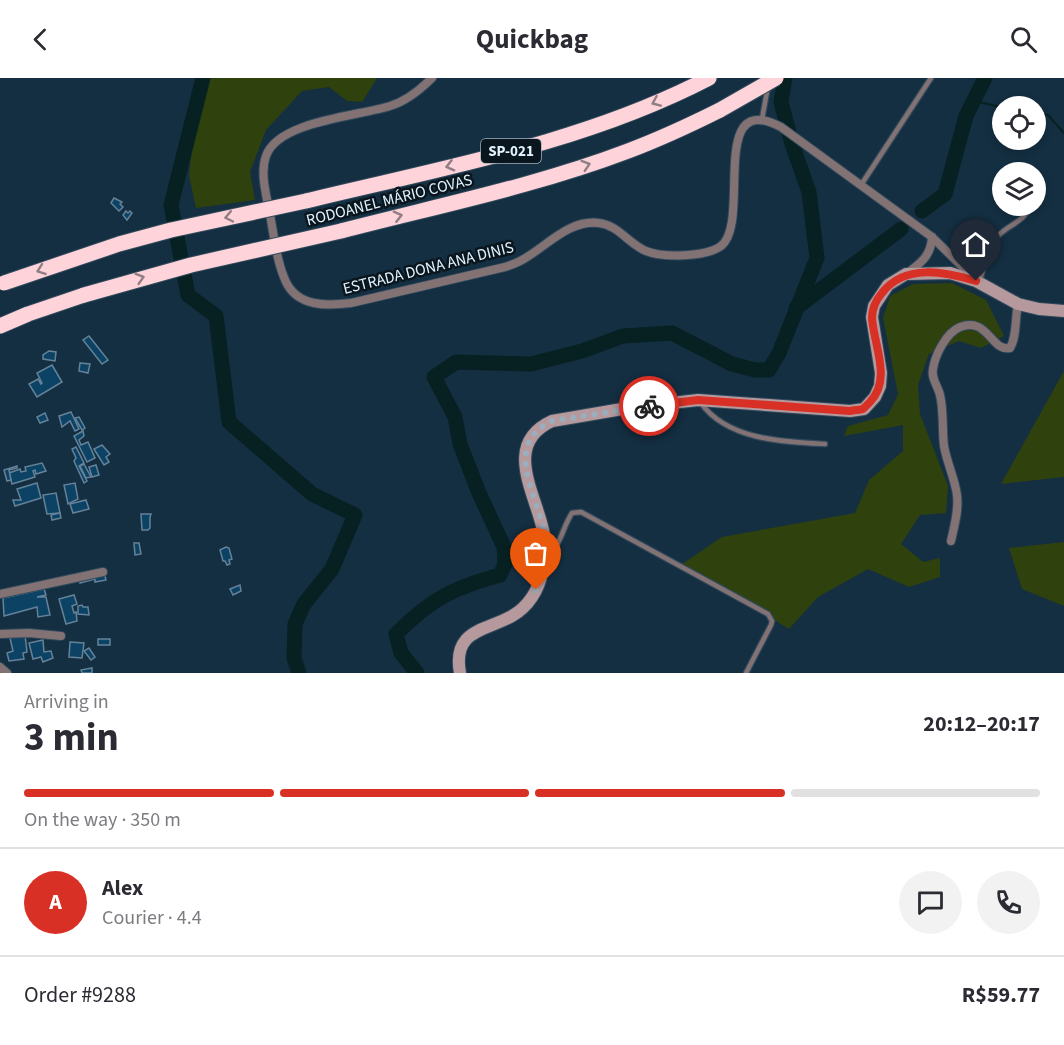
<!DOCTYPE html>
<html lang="en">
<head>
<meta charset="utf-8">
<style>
  :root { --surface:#fff; --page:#f2f2f3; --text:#2b2b33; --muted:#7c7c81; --line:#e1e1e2; --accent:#d93025 }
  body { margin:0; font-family:"Source Sans 3",sans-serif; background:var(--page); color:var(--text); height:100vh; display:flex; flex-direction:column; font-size:22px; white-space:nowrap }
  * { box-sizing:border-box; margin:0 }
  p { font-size:20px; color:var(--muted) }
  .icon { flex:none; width:33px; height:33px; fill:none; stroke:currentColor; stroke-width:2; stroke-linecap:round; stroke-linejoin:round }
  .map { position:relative; height:595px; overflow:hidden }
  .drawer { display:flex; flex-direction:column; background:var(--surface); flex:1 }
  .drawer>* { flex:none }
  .fabs { position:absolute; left:992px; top:18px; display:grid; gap:12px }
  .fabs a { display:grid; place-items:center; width:54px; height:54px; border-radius:50%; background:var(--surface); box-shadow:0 3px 9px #0003; font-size:30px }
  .pin { position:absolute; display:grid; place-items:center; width:51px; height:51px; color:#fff; margin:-62px -26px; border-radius:50% 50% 50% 0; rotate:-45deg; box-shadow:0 0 6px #0007 }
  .pin .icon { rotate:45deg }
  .courier { position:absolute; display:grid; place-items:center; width:60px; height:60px; margin:-30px; border:4px solid #d93025; border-radius:50%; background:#fff; color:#222; box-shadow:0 2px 8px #0007 }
  .head em { font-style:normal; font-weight:700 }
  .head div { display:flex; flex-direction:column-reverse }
  .head { display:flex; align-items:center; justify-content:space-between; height:102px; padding:0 24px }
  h1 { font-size:39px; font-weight:700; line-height:45px }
  .bar { display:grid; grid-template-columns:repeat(4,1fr); gap:9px 6px; align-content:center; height:72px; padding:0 24px }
  .bar i { height:8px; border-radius:4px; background:var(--line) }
  .bar .on { background:var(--accent) }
  .bar p { grid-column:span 4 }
  .line { display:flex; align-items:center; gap:15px; padding:0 24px; border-top:2px solid var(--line) }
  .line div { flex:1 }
  .round { display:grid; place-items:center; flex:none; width:63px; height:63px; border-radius:32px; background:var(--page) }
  header { display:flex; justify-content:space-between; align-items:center; height:78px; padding:0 24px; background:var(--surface); font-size:27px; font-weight:700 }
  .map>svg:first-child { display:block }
  .green { fill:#2f410d }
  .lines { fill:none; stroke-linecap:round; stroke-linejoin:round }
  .stream { stroke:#072122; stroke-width:2 }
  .river { stroke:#072122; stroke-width:15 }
  .building { fill:#0c4365; stroke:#658299; stroke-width:1.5 }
  .service-casing { stroke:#314a5c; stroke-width:7 }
  .minor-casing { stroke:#314a5c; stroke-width:10 }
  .secondary-casing { stroke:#314a5c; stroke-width:14 }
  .motorway-casing { stroke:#314a5c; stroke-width:17 }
  .service { stroke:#837274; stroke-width:4.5 }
  .minor { stroke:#837274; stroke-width:8 }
  .secondary { stroke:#b5999d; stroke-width:12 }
  .motorway { stroke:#fed3d9; stroke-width:15 }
  .motorway-bridge-casing { stroke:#314a5c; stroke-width:17; stroke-linecap:butt }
  .motorway-bridge { stroke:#fed3d9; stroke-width:15 }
  .oneway { stroke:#907e85 }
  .done { stroke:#9aaebd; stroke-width:6; stroke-dasharray:0 10.8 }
  .route { stroke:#d93025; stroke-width:8 }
  .labels { text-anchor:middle; stroke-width:5; stroke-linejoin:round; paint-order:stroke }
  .shield { fill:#0a161e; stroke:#a1b0bc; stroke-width:1.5 }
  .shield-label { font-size:15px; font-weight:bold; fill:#e2f2ff }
  .street-label { font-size:16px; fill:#e2f2ff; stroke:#0a161e }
</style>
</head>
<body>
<header><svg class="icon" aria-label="back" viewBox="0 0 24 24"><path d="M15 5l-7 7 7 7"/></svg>Quickbag<svg class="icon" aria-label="search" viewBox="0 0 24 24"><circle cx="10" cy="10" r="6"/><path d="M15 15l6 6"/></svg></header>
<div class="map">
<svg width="1064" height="595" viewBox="0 0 1064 595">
  <rect width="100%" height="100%" fill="#142f42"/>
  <g class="green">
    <path d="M200,0h176v2l-14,22 -15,-1 -18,-14 -27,4 -36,39 -16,42 5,28 -59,8 -7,-33z"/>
    <path d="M952,205l34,17 18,36 -23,12 -22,-7 -30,13 -11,31 2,29 28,72 -2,27 -26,2 -19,29 22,18 17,-4v19l-31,10 -41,-18 -50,28 -29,32 -107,-65 40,-27 133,-24 14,-33 34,-29v-26l-59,11 4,-10 40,-11 10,-21 -15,-76 7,-22 23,-12z"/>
    <path d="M1064,293v106l-63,7z"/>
    <path d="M1064,464v64l-42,-17 -13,-41z"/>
  </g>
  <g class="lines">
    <g class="stream">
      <path d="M973,23l29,6"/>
      <path d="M1035,35l13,2 16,18"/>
    </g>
    <g class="river">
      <path d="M203,0l-32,127 17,90 28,21 13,106 83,72 43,21 -23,54 -28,35 -9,20 -1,34 5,15"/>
      <path d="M922,133l23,-17 21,-78 19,-38"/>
      <path d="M796,230l105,-79"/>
      <path d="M417,595l-16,-20 -5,-19c35,-35 57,-46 104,-59l5,-11 -1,-17 -25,-54 -19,-49 -5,-27 -21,-40 22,-15 75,2 51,-13 41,-15 49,-3 60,31 23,6h14l10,-17 38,-95 -8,-66 -17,-48 -11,-42 4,-24"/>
    </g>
  </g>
  <g class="building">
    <path d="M114,120l8,4 -2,2 3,3 -4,4 -8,-8z"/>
    <path d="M126,133l2,2 2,-2 2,2 -5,7 -4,-5z"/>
    <path d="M89,258l19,24 -6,4 -19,-24z"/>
    <path d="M49,273l7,1 -1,9 -12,-2v-4z"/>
    <path d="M80,285l10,1 -2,9 -9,-2z"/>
    <path d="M52,287l10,17 -25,15 -8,-13 9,-5 3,5 1,-1 -5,-10z"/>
    <path d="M71,334l8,17 -4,2 -5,-10 -8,6 -3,-11z"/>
    <path d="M45,335l3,7 -8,3 -3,-6z"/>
    <path d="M79,339l6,11 -3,2 -7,-12z"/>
    <path d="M83,353l1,5 -5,4 2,5 7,-3 7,16 -8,4 -13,-26z"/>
    <path d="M102,367l8,9 -4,3 3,5 -5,3 -10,-16z"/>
    <path d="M76,369l8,16 -5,3 8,15 -3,2 -10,-22 2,-3 -4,-9z"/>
    <path d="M42,385l4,8 -10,3 -1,-4 -2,1 2,6 -23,7 -3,-11 11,-4 1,3 5,-1 -1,-4z"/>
    <path d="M84,386l7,13 -5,1 -6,-12z"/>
    <path d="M96,387l3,10 -7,2 -3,-10z"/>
    <path d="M17,388v2l-8,2 2,10 -4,1 -3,-11z"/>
    <path d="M37,405l4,15 -26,8 -2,-6h8l-4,-11z"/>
    <path d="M75,405l3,16 -10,5 -4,-19z"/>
    <path d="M56,415l4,20 -13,1 -4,-19z"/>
    <path d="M86,422l3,9 -16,4 -3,-9z"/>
    <path d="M60,435l1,5 -9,2 -1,-5z"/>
    <path d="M141,436h10l-1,3v11l-2,2h-6z"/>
    <path d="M134,465h5l2,11 -6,1z"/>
    <path d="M226,469l3,1 3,11 -3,1 1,4 -3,1 -2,-4h-2l-3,-11z"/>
    <path d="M104,494l2,8 -11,2v-3l-15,4v-2z"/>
    <path d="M240,507l1,6 -8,4 -3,-6z"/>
    <path d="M44,511l2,6 -9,2h9l4,18 -12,2 -1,-10 -33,9 -1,-18z"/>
    <path d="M74,517l3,9 -5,2 2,7 2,-1 1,9 -11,3 -7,-25z"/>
    <path d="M82,527l1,2h5l1,8 -11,-1v-8z"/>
    <path d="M25,557l2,17 -4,1 1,6 -15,2 -2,-8 6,-2 -3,-13z"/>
    <rect x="98" y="561" width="12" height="6"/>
    <path d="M43,562l1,12 7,-1 2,7 -10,4 -2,-5 -8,2 -4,-16z"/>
    <path d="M70,564l14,1 -2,15 -13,-1z"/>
    <path d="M89,570l6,9 -4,3 -7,-9z"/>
    <path d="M92,590v5h-10l-1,-3z"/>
  </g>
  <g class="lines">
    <defs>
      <g id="service">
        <path d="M762,41l6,-33"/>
        <path d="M861,107l70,-107"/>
        <path d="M1035,110l1,-3"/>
        <path d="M980,202c5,-14 7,-34 19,-45 11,-11 25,-13 31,-29"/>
        <path d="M701,325c26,37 83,39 124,41"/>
        <path d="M546,478c16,-11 16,-28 26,-43l9,-1 187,102 4,7 -1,4 -25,48"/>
      </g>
      <g id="minor">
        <path d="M432,0c-12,12 -25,23 -42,28 -31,10 -112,15 -124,50 -6,17 0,37 3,54 5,23 7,51 17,72 12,25 41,24 65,21l154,-36c6,-2 12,-4 17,-7 24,-13 47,-41 77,-37 19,2 30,21 47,28 17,7 60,6 75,-5 31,-24 -14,-158 60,-119l151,110 42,41"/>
        <path d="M906,196c15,-11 25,-18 26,-37"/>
        <path d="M951,463c3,-14 8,-30 6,-46 -2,-16 -10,-32 -13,-49 -2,-16 0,-34 -4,-51 -2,-9 -9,-16 -7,-26 2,-14 13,-36 27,-42 28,-11 31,25 50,21 7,-11 5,-31 8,-44"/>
        <path d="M0,516l103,-22"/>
        <path d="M0,556l29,-1 32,3"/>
        <path d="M0,589l7,6"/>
      </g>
      <path id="secondary" d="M460,595c-8,-44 26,-42 52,-57 16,-9 27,-26 30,-44 3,-15 4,-32 0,-46 -9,-37 -38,-83 10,-105l76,-13 70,-8 152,11 14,-2 11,-12 5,-11 1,-13 -9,-56 2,-11 14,-21 18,-11 44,-1 26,8 42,23 21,5 25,2"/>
      <g id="motorway">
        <path d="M306,123c136,-33 278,-58 403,-123"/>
        <path d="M341,153c96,-25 195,-45 287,-80 32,-12 62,-26 92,-41"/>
        <path d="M0,248l28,-12 56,-19"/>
      </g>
    </defs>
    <use href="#service" class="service-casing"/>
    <use href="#minor" class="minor-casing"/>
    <use href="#secondary" class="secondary-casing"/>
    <use href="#motorway" class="motorway-casing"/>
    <use href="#service" class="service"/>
    <use href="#minor" class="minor"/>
    <use href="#secondary" class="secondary"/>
    <use href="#motorway" class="motorway"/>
    <defs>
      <g id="motorway-bridge">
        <path d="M720,32l56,-32"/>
        <path d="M4,205l115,-39 52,-14 135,-29"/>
        <path d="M84,217l107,-30 150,-34"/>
      </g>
    </defs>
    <use href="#motorway-bridge" class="motorway-bridge-casing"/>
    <use href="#motorway-bridge" class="motorway-bridge"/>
  </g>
  <defs><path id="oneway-chevron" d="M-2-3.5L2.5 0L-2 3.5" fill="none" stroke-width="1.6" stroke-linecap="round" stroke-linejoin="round" transform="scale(1.5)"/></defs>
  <g class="oneway">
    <use href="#oneway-chevron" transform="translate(656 24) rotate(157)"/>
    <use href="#oneway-chevron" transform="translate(586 87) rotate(-18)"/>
    <use href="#oneway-chevron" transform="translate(450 88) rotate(166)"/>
    <use href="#oneway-chevron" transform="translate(398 138) rotate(-14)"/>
    <use href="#oneway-chevron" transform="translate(229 139) rotate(168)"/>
    <use href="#oneway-chevron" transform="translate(41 192) rotate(160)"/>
    <use href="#oneway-chevron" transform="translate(140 200) rotate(-17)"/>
  </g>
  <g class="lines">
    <path class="done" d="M536,512c7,-20 11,-42 7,-63 -9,-38 -39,-83 9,-106l97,-15"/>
    <path class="route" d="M649,328l49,-6 152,11c4,-1 10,-1 13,-2 1,-1 6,-6 7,-7 22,-23 4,-56 2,-84 0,-9 4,-18 10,-25 23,-30 63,-21 94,-12"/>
  </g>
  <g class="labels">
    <rect class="shield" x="481" y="61" width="60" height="24" rx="4.5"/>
    <g class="shield-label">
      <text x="511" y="78">SP-021</text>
    </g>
    <g class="street-label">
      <text transform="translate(389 121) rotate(-14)" y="6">RODOANEL MÁRIO COVAS</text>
      <text transform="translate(428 189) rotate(-14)" y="6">ESTRADA DONA ANA DINIS</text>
    </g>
  </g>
</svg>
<div class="fabs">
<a><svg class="icon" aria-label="locate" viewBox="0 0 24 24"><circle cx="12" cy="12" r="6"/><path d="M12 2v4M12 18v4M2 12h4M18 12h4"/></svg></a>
<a><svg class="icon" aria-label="layers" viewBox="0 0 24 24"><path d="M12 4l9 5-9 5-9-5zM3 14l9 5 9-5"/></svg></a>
</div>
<div class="pin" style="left:536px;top:512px;background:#ea580c"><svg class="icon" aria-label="bag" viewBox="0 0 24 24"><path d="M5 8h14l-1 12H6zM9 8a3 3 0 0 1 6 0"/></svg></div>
<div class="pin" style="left:976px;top:203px;background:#1f2937"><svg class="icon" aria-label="home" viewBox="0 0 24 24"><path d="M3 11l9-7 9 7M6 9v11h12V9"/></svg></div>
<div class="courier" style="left:649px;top:328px"><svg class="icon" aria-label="bike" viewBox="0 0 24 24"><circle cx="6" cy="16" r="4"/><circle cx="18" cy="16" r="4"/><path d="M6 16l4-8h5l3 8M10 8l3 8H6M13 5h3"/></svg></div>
</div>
<section class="drawer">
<div class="head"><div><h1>3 min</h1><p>Arriving in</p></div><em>20:12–20:17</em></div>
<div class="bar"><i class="on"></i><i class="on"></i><i class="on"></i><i></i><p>On the way · 350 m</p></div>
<div class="line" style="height:108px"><b class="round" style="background:var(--accent);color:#fff">A</b><div><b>Alex</b><p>Courier · 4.4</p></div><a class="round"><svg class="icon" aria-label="chat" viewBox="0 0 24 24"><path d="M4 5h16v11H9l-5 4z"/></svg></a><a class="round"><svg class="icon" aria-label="phone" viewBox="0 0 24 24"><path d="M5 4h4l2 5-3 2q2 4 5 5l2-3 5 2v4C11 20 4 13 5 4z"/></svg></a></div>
<div class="line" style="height:78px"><div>Order #9288</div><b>R$59.77</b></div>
</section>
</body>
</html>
